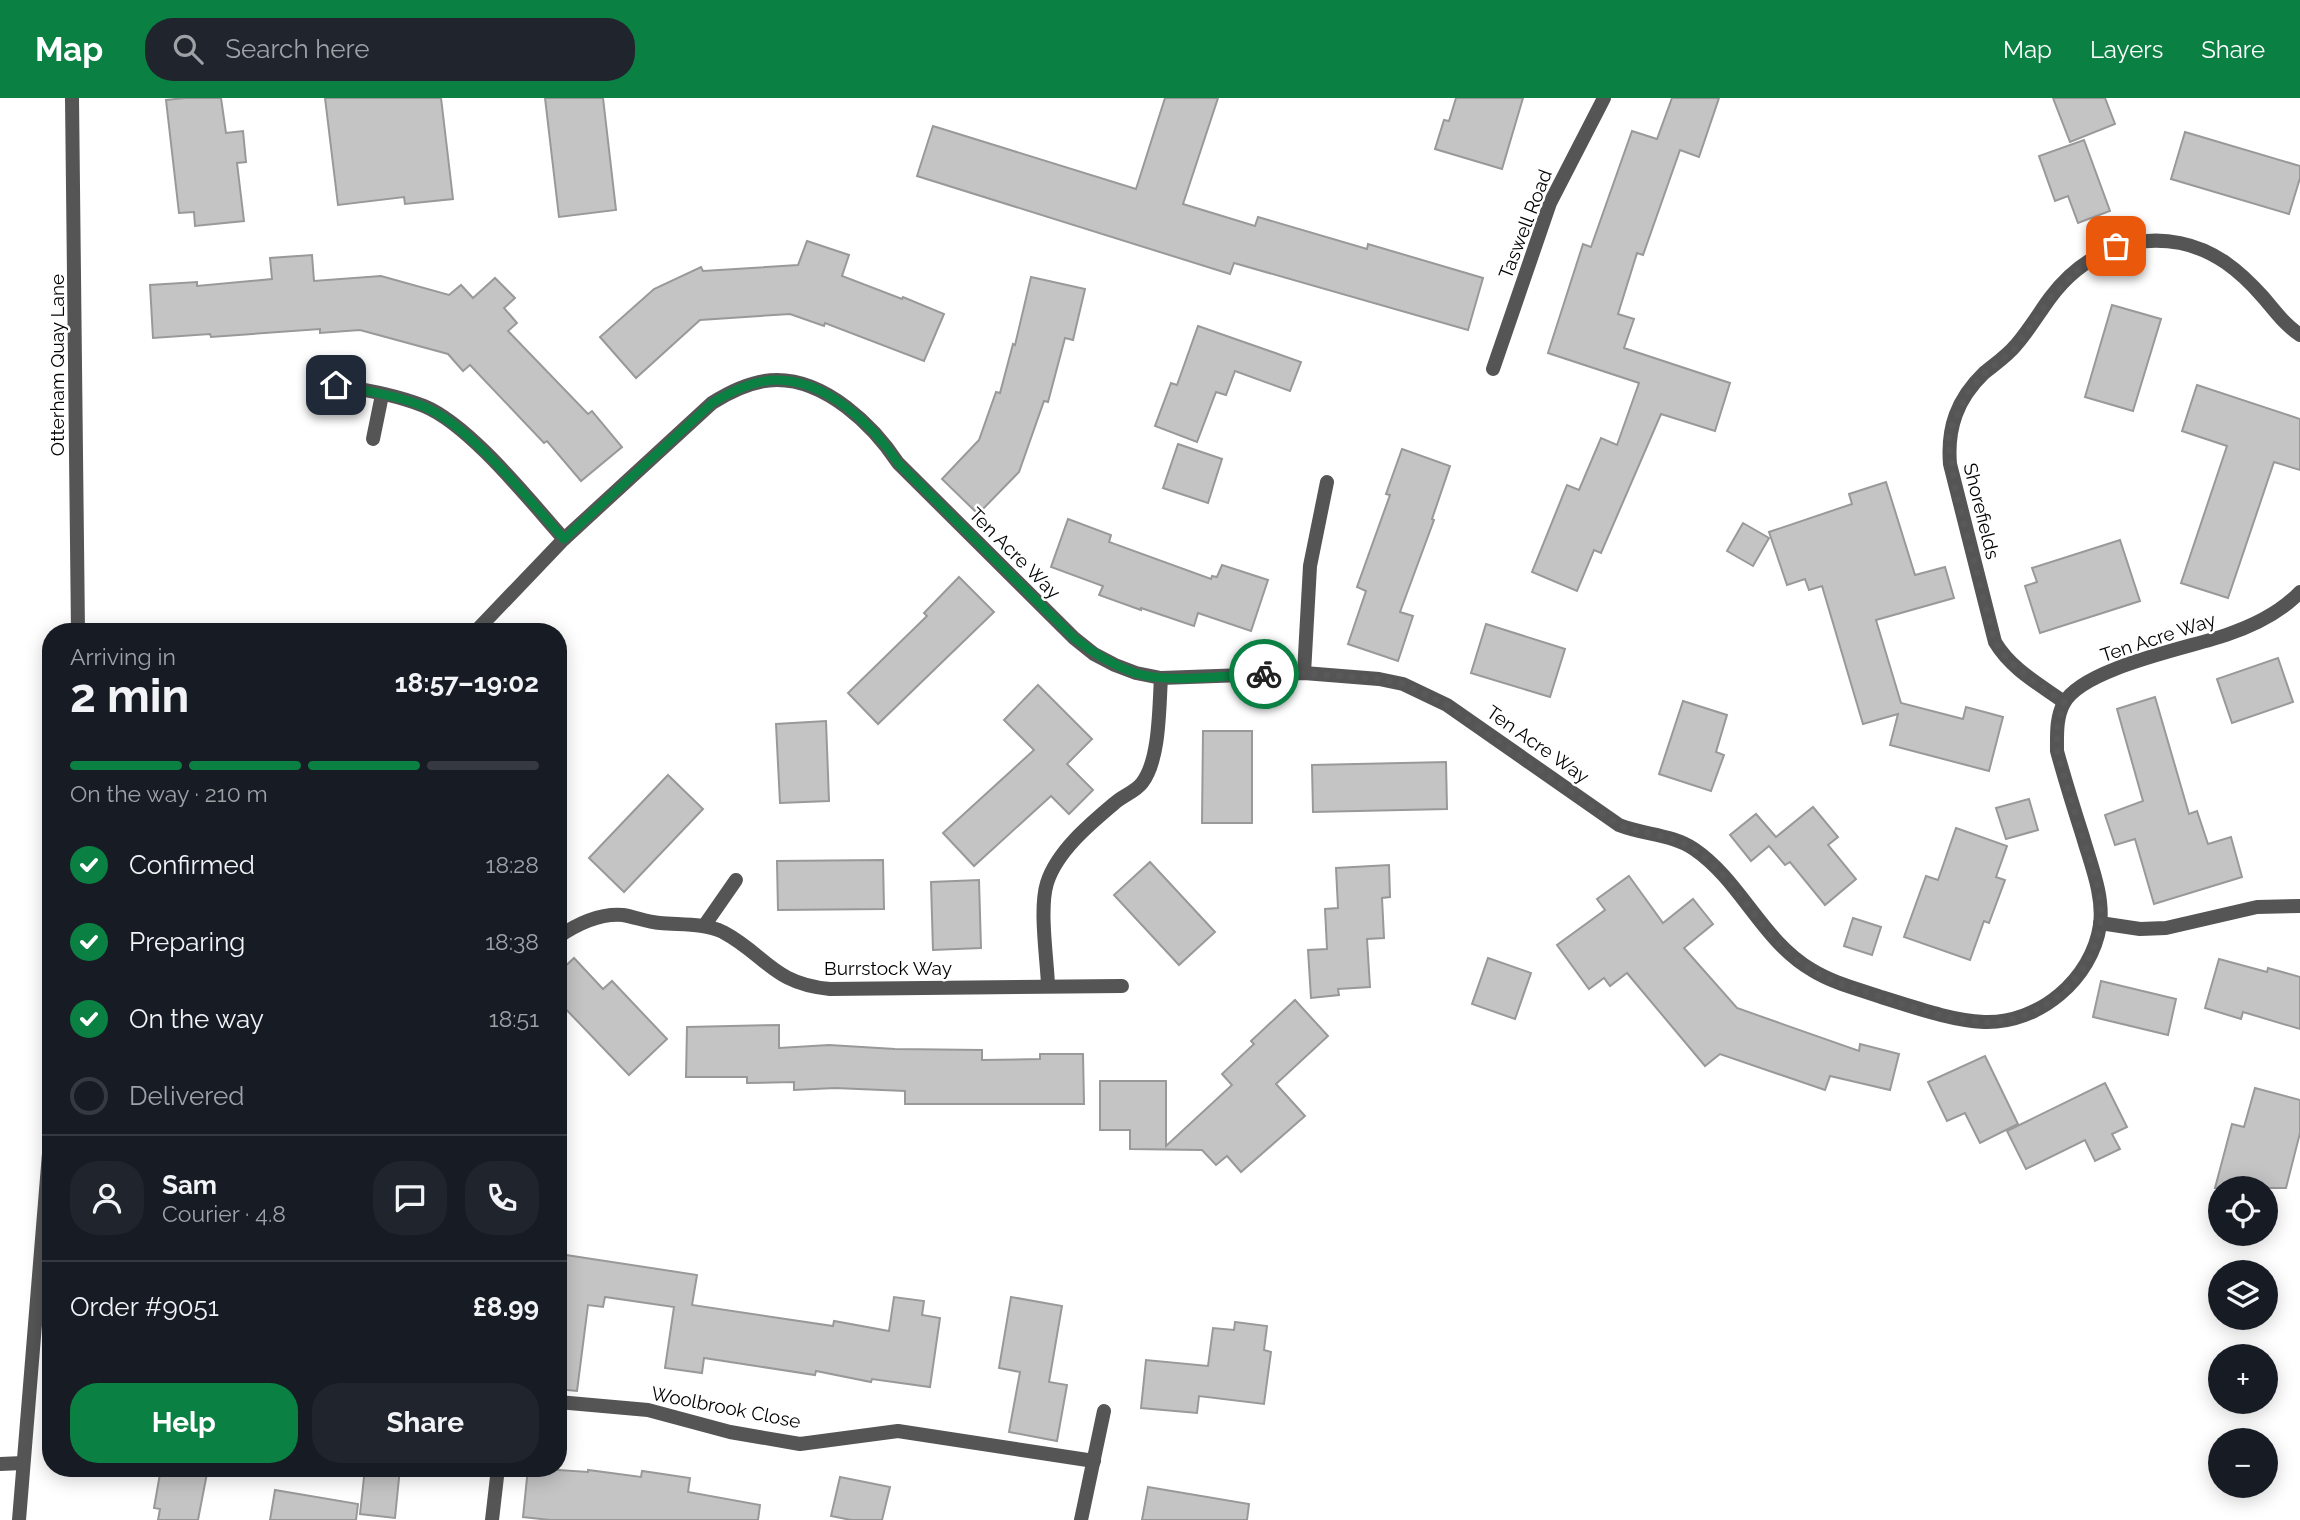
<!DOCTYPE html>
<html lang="en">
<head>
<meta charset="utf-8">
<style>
  :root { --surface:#171b24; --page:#20242c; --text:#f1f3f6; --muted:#9ea1a6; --line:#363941; --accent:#0b8043 }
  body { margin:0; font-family:Raleway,sans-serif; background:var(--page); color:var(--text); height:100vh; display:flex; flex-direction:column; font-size:26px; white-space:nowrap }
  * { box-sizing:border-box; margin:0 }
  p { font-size:23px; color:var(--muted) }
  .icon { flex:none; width:38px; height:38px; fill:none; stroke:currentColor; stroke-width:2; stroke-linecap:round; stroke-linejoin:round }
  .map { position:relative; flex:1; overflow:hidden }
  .details { position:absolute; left:42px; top:525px; width:525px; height:854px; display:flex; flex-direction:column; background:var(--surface); border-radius:28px; box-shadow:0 4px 18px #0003 }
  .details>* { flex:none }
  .controls { position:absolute; left:2208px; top:1078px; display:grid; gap:14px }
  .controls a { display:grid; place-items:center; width:70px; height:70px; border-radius:50%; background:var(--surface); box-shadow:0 4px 18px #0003; font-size:35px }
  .pin { position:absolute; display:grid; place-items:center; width:60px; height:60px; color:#fff; margin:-30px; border-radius:14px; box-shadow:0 4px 10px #0006 }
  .courier { position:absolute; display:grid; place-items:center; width:70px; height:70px; margin:-35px; border:5px solid #0b8043; border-radius:50%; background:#fff; color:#222; box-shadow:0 2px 9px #0007 }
  .head em { font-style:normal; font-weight:700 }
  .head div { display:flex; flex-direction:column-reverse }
  .head { display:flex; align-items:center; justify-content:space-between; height:119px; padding:0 28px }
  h1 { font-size:46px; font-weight:700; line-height:52px }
  .bar { display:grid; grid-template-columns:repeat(4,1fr); gap:10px 7px; align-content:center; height:84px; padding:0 28px }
  .bar i { height:9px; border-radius:5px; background:var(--line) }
  .bar .on { background:var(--accent) }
  .bar p { grid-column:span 4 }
  .line { display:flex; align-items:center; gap:18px; padding:0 28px; border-top:2px solid var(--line) }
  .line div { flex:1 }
  .round { display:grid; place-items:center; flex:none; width:74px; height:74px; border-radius:28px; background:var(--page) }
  ol { padding:0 28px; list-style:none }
  li { display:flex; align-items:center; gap:21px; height:77px }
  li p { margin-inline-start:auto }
  li .icon { padding:7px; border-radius:50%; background:var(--accent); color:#fff; stroke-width:4 }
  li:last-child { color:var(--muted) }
  li i { width:38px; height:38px; border:4px solid var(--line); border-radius:50% }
  .cta { display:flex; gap:14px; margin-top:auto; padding:14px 28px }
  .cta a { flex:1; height:80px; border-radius:28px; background:var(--accent); color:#fff; font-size:28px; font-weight:700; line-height:80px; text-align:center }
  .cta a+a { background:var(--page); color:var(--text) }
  header { display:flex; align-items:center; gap:42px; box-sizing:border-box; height:98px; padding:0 35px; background:var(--accent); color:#fff }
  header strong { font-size:33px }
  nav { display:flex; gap:38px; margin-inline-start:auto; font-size:24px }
  .search { width:490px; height:63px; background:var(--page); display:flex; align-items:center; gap:18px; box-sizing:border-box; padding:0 24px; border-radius:28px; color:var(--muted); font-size:26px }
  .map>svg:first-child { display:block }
  .building { fill:#c4c4c4; stroke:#999; stroke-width:2 }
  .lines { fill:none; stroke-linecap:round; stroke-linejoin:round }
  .minor { stroke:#555; stroke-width:14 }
  .tertiary { stroke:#555; stroke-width:14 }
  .done { stroke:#595959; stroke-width:7; stroke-dasharray:0 12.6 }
  .route { stroke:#0b8043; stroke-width:9 }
  .labels { text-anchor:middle; stroke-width:5; stroke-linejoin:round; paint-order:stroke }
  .street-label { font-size:19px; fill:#000; stroke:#fff }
</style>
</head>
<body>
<header>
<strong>Map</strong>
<div class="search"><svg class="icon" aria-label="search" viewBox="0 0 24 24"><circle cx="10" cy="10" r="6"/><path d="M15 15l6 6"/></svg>Search here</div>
<nav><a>Map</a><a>Layers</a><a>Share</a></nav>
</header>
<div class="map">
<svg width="2300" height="1422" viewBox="0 0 2300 1422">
  <rect width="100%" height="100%" fill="#fff"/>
  <g class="building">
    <path d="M185,0h36l5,35 17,-2 3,31 -9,1 7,58 -49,5 -1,-14 -15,1 -13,-113z"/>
    <path d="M325,0h116l12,101 -48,5 -1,-7 -66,8z"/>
    <path d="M545,0h58l13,112 -57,7z"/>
    <path d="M1165,0h53l-35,106 72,22 3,-9 109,32 1,-5 115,34 -15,52 -234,-67 -4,11 -313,-98 16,-50 203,63z"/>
    <path d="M1456,0h67l-21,71 -67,-20 9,-29 5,1z"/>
    <path d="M1672,0h47l-20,59 -19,-7 -37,105 -6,-2 -19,61 16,5 -10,29 106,35 -15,48 -54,-17 -60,139 -7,-3 -17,41 -45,-19 35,-87 12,5 22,-52 16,7 22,-62 -91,-30 35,-109 8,3 41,-116 25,8z"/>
    <path d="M2053,0h52l10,26 -45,18z"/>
    <path d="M2185,34l115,34v12l-11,36 -118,-35z"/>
    <path d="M2084,42l26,71 -32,12 -10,-27 -13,5 -16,-45z"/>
    <path d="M807,143l42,14 -7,21 60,23 1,-2 41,17 -20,47 -99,-38 -1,3 -34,-12 -90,6 -64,58 -36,-41 54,-48 47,-22 2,4 95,-6z"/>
    <path d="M312,157l2,26 67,-5 68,19 12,-10 12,13 22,-20 20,20 -11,10 13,15 -9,8 80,83 4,-3 30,36 -41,34 -34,-40 -3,2 -74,-78 -7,6 -15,-17 -88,-24 -40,3v-4l-109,8 -1,-3 -57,4 -3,-53 47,-3v4l75,-7 -2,-21z"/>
    <path d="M1031,179l54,12 -12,51 -8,-2 -17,64 -4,-1 -25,71 -41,42 -36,-35 37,-39 17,-48 4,1 13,-49 2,1z"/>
    <path d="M2112,207l49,14 -28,92 -48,-14z"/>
    <path d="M1198,228l103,36 -11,29 -55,-20 -9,24 -10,-3 -19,50 -42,-16 16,-43 6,2z"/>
    <path d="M2197,287l103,34v51l-26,-8 -46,136 -47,-15 46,-137 -45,-15z"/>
    <path d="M1178,346l44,15 -14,44 -45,-15z"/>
    <path d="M1402,351l48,17 -18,53 2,1 -34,92 13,4 -15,45 -50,-17 18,-53 -9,-4 33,-92 -4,-1z"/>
    <path d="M1886,384l29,93 30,-8 9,31 -78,22 25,83 62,16 3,-12 37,10 -14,54 -99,-26 8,-31 -35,10 -41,-138 -13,4 -4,-11 -18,6 -18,-53 83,-28 -3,-10z"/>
    <path d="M1068,421l43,16 -2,7 102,37 1,-3 5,1 5,-12 46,15 -17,51 -53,-18 -4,13 -53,-18v2l-42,-15 4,-9 -52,-19z"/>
    <path d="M1743,425l26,15 -16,28 -26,-15z"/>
    <path d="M2120,442l20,61 -100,32 -15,-47 12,-4 -5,-14z"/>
    <path d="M959,479l35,35 -116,112 -30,-31 79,-77 -3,-3z"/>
    <path d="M1486,526l79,25 -15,48 -79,-24z"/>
    <path d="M2278,560l15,44 -61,21 -15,-44z"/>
    <path d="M1038,587l54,54 -25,25 26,26 -24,24 -18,-18 -77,70 -31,-33 91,-83 -30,-30z"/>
    <path d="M2155,599l34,117 8,-3 11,33 23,-7 11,40 -88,27 -19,-65 -20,6 -10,-30 38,-14 -26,-92z"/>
    <path d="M1683,603l44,14 -11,37 8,3 -13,36 -52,-17z"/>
    <path d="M826,623l3,80 -49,2 -4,-79z"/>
    <path d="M1203,633h49v92h-50z"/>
    <path d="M1446,664l1,47 -134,3 -1,-47z"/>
    <path d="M668,677l35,34 -79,83 -35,-34z"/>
    <path d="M2029,701l9,31 -32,9 -10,-31z"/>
    <path d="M1813,709l25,30 -10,8 28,34 -31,26 -35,-43 -5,3 -16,-19 -18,15 -21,-26 26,-21 20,23z"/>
    <path d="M1956,730l51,18 -11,31 9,3 -16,43 -5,-2 -14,39 -66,-23 22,-61 12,4z"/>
    <path d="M883,762l1,49 -106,1 -1,-49z"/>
    <path d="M1150,764l65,70 -36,33 -65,-70z"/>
    <path d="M1389,767l1,32 -8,1 2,40 -17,1 3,48 -32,2 1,6 -28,3 -3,-48 19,-1 -2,-40 13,-1 -2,-40z"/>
    <path d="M1629,778l34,47 30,-24 20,25 -29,24 53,60 122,43 1,-7 39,10 -9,36 -60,-14 -5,14 -105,-36 -15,12 -78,-93 -17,13 -6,-8 -15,11 -32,-44 48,-35 -8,-11z"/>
    <path d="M979,782l2,68 -48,2 -2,-68z"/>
    <path d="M1853,820l28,9 -9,28 -28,-9z"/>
    <path d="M574,860l29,31 9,-8 55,58 -38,36 -71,-74v-28z"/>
    <path d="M1488,860l43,15 -16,46 -43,-15z"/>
    <path d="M2219,861l48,13 1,-4 32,9v52l-57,-17 -2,7 -36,-11z"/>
    <path d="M2101,883l75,18 -8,36 -75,-18z"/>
    <path d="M1295,902l33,36 -52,48 29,32 -64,56 -14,-16 -11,9 -14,-15 -72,-1v-19h-30v-49h66v65l66,-61 -10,-11 32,-30 -3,-3z"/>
    <path d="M779,927v23l50,-3 66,4 87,1v10l58,-1v-5h43l1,50h-179v-13l-70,-3 -41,2v-8l-47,1v-6h-61l1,-50z"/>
    <path d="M1985,958l33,68 -38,19 -15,-30 -18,8 -19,-39z"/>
    <path d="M2105,985l22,44 -15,7 8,15 -25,12 -10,-21 -59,29 -19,-38z"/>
    <path d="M2255,990l45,12v33l-14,55h-71l17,-64 12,3z"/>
    <path d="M566,1157l131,20 -5,30 141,21 1,-5 55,10 5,-34 30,4 -2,14 18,3 -10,69 -58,-8 -1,3 -55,-11 -1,4 -111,-17 -2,15 -37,-5 9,-61 -69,-10 -2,10 -15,-2 -11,86 -19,-2v-82z"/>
    <path d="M1011,1199l51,9 -13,76 18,3 -10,56 -48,-9 11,-60 -21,-4z"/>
    <path d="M1235,1224l32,4 -3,24 7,2 -7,52 -65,-8 -2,17 -56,-5 5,-48 62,6 5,-38 21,2z"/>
    <path d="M161,1370h47l-10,52h-40l2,-11 -6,-1z"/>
    <path d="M365,1370h35l-5,50 -35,-4z"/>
    <path d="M528,1370l60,4v-2l53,7 1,-6 48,7 -2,14 72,13 -2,15h-208l-27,-3z"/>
    <path d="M840,1379l50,10 -8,33h-31l-20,-4z"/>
    <path d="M1148,1389l101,17 -2,16h-105z"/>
    <path d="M275,1392l83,14 -2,16h-86z"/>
  </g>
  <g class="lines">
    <g class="minor">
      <path d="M1493,271l57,-166 54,-105"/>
      <path d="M313,282c37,8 76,12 111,26 46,19 106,95 140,133"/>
      <path d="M373,341l9,-44"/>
      <path d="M475,534l89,-93 148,-136c19,-12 42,-23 65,-23 49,0 96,45 121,83l176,175 20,16 21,11 21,8 25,5 143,-5 75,6 24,5 44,21 172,120c25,10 53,9 75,24 47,32 68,92 118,121 21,13 46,19 69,27 33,10 68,23 103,25 55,2 108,-43 116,-97 4,-29 -9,-60 -17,-88 -9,-28 -18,-57 -26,-86 0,-16 -1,-34 7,-48 19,-35 124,-55 162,-68 27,-9 54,-22 74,-43"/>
      <path d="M1304,575l6,-107 17,-84"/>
      <path d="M2064,604c-25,-18 -53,-33 -69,-60l-45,-178c-3,-36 7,-65 34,-91 11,-9 23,-17 32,-28 13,-15 23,-32 34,-47 31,-42 79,-65 130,-55 35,7 60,28 83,54 12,14 21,27 37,38"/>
      <path d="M2100,825l40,6 26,-1 91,-21 43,-1"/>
      <path d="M704,828l32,-46"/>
      <path d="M558,839c19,-13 42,-24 65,-22 12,2 24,7 37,8 21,2 44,0 63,9 43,23 50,52 107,57l292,-3"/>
      <path d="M1048,887c-1,-27 -9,-76 -1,-102 10,-32 44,-60 69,-81 8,-7 19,-10 26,-19 18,-23 17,-76 19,-105"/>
      <path d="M558,1304l90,8 82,22 70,12 98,-13 196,30"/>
      <path d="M0,1366l23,-1"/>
      <path d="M492,1422l6,-52"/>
      <path d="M1081,1422l23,-109"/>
    </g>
    <g class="tertiary">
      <path d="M72,0l6,534"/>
      <path d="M19,1422l32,-391"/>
    </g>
  </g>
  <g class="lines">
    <path class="done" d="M1264,576l40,-1 75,6 25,5 43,21 172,120c25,10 53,9 75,24 47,32 68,92 118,121 21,13 46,19 69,27 33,11 68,23 103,25 55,2 108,-43 116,-97 4,-31 -10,-64 -19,-93 -8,-27 -17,-54 -24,-81v-22l7,-27c-25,-18 -53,-33 -69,-60l-39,-149 -8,-53 4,-14 16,-34 16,-18 30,-25 38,-53 34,-34 14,-9 16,-7"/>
    <path class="route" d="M336,287c29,6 61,10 89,22 46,20 104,93 139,132l148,-136c20,-12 42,-23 65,-23 49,0 96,45 121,83l176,175c19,15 38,27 61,35 35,11 91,2 129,1"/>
  </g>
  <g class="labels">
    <g class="street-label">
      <text transform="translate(1525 126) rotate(-69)" y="7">Taswell Road</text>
      <text transform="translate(57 267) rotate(-90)" y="7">Otterham Quay Lane</text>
      <text transform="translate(1982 413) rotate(76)" y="7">Shorefields</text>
      <text transform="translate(1015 455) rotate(45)" y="7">Ten Acre Way</text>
      <text transform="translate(2158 539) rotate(-18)" y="7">Ten Acre Way</text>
      <text transform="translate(1538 646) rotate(35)" y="7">Ten Acre Way</text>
      <text x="888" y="877">Burrstock Way</text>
      <text transform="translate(726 1309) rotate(11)" y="7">Woolbrook Close</text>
    </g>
  </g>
</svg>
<div class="controls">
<a><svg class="icon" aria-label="locate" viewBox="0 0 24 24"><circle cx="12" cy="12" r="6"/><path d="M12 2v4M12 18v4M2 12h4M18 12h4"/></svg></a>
<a><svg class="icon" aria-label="layers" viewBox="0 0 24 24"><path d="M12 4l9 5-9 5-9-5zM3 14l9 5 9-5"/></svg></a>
<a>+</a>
<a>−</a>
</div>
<div class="pin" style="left:2116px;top:148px;background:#ea580c"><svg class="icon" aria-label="bag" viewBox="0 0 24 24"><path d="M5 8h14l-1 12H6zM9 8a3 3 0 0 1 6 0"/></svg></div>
<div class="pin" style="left:336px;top:287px;background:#1f2937"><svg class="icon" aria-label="home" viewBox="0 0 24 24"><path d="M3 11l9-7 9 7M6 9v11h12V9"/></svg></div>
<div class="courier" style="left:1264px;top:576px"><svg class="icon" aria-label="bike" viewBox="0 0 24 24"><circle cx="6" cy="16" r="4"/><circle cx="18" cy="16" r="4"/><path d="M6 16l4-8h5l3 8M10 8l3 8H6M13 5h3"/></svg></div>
<section class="details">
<div class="head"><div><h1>2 min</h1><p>Arriving in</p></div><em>18:57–19:02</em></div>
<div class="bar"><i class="on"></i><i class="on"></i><i class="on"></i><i></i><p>On the way · 210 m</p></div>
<ol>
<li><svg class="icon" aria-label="check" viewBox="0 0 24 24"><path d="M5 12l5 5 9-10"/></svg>Confirmed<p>18:28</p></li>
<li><svg class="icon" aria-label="check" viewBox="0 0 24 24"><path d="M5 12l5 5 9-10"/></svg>Preparing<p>18:38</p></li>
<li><svg class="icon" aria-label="check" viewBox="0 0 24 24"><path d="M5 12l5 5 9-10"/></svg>On the way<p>18:51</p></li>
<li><i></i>Delivered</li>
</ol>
<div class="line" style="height:126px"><a class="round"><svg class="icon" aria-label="person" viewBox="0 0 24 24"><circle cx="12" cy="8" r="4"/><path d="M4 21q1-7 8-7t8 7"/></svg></a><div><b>Sam</b><p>Courier · 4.8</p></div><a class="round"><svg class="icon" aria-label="chat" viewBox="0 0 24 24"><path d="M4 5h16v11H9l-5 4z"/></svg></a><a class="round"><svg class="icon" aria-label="phone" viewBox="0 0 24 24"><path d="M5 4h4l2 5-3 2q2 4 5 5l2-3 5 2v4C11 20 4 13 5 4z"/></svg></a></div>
<div class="line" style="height:91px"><div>Order #9051</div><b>£8.99</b></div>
<div class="cta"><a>Help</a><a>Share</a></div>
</section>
</div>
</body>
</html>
